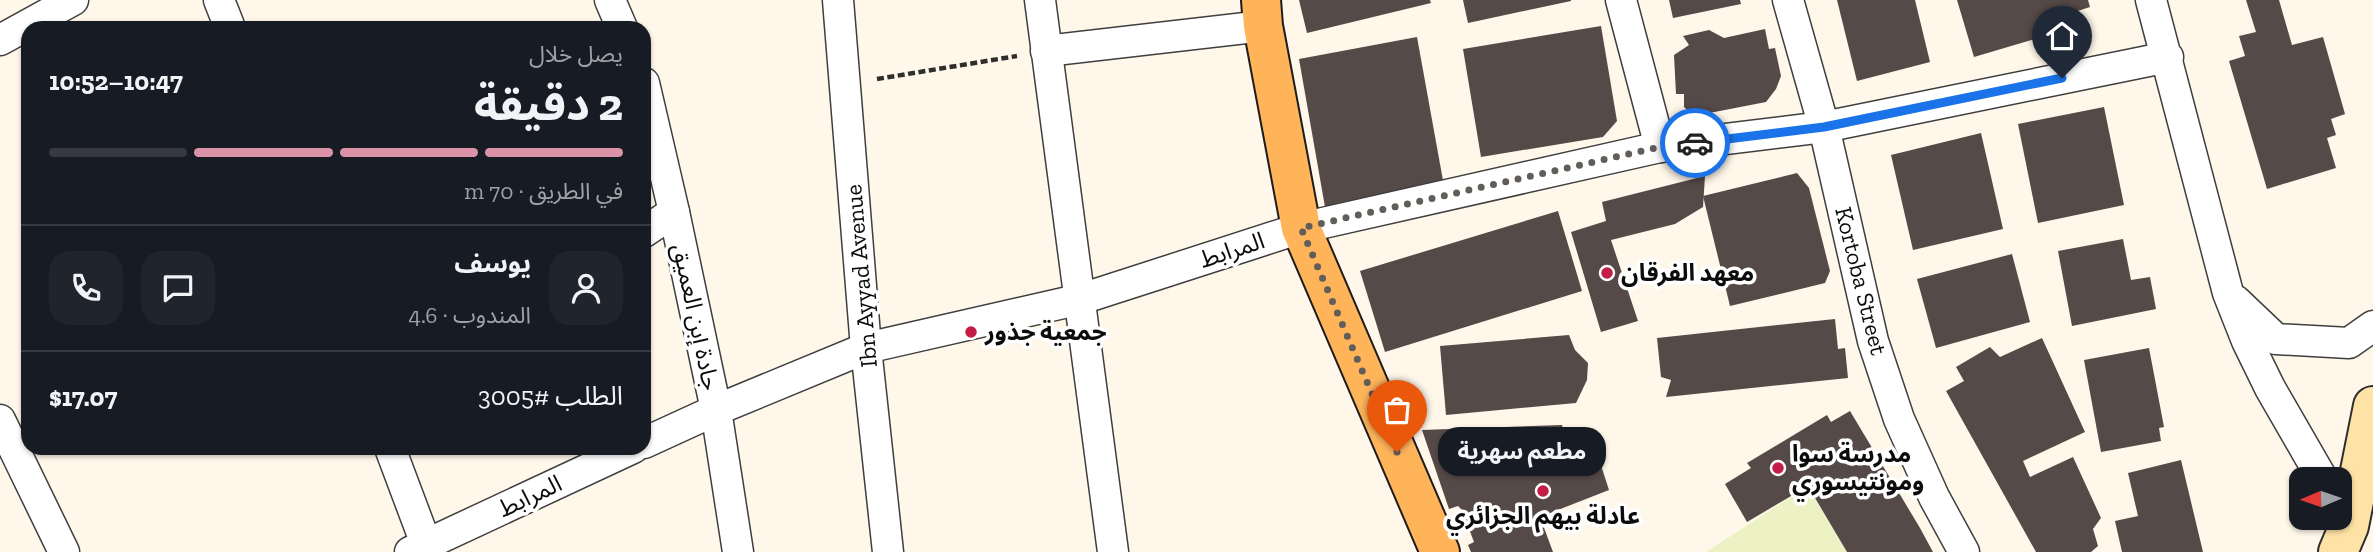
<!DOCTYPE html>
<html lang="ar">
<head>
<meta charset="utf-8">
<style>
  :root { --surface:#171b24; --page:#20242c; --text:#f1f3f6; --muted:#9ea1a6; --line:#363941; --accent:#dc93a7 }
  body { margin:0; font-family:"Zilla Slab","Noto Sans Arabic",serif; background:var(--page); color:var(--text); direction:rtl; height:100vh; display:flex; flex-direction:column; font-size:26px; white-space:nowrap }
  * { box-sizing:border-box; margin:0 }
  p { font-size:23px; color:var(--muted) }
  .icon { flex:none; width:38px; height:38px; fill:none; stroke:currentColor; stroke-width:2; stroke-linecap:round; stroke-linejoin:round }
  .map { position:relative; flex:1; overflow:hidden; direction:ltr }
  .sheet { position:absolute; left:21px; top:21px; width:630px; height:434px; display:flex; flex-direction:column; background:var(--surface); border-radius:21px; box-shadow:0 2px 5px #0004; direction:rtl }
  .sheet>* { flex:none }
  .needle { width:46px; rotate:268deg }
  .controls { position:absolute; left:2289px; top:467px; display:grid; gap:14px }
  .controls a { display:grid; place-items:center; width:63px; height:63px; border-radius:14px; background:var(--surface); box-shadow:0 2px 5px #0004; font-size:35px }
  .pin { position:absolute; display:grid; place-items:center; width:60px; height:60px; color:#fff; margin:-72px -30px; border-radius:50% 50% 50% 0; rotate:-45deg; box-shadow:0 0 7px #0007 }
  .pin .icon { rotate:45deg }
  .courier { position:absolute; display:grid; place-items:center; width:70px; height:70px; margin:-35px; border:5px solid #1a73e8; border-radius:50%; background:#fff; color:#222; box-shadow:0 2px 9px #0007 }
  .bubble { position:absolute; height:49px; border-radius:21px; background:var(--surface); box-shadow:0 2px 5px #0004; font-size:23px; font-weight:700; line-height:49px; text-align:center; direction:rtl }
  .head em { font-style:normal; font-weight:700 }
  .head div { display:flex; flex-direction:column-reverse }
  .head { display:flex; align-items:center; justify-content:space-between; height:119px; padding:0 28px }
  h1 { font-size:46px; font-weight:700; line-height:52px }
  .bar { display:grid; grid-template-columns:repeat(4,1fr); gap:10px 7px; align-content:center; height:84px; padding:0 28px }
  .bar i { height:9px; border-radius:5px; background:var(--line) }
  .bar .current { background:var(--accent) }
  .bar p { grid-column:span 4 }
  .line { display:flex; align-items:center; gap:18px; padding:0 28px; border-top:2px solid var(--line) }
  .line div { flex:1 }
  .round { display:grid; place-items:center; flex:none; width:74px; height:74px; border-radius:21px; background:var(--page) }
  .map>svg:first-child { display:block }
  .pitch { fill:#ecf2c4 }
  .building { fill:#554a47 }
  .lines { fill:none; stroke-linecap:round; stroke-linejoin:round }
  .street-casing { stroke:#3f3f3f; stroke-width:33 }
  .secondary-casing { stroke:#2e2e2e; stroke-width:42 }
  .primary-casing { stroke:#1d1d1d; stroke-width:42 }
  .path { stroke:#2e2e2e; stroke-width:4.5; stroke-dasharray:7 3.5; stroke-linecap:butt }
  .street { stroke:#fff; stroke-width:30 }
  .secondary { stroke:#ffe2a5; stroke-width:38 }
  .primary { stroke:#ffb45a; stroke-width:38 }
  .done { stroke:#615e5a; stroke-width:7; stroke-dasharray:0 12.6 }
  .route { stroke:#1a73e8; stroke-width:9 }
  .poi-dot { fill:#c31d47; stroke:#fff; stroke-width:2.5 }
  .labels { text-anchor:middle; stroke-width:7; stroke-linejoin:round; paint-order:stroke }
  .street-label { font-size:24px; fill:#0c0c0c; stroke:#fff }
  .poi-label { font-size:24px; font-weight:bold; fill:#0c0c0c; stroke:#fff; text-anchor:start }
</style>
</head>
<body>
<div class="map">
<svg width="2373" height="552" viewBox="0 0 2373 552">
  <rect width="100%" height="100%" fill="#fff7ea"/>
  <path class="pitch" d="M1808,486l39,66h-141z"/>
  <g class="building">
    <path d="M1299,0h131l1,3 -124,30z"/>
    <path d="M1463,0h108v1l-103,22z"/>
    <path d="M1669,0h71l1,4 -68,14z"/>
    <path d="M1837,0h78l15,62 -73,19z"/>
    <path d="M1957,0h131l2,7 -25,8 4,14 -95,28z"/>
    <path d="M2246,0h33l13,45 31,-8 22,77 -14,5 5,16 -9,3 9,30 -69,21 -38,-128 16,-5 -6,-20 17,-4z"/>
    <path d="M1601,26l16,95 -14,16 -122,20 -18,-108z"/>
    <path d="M1765,29l4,20 6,-1 6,28 -5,13 -10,13 -72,14 -10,-9v-13h-8l-2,-39 15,-10 -6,-9 26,-6 15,8z"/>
    <path d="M1417,37l27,149 -119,21 -26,-148z"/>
    <path d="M2104,107l20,98 -86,18 -20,-99z"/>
    <path d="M1981,133l22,96 -90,21 -22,-95z"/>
    <path d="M1797,173l12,15 21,83 -5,12 -95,23 -27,-110z"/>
    <path d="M1705,176l-2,31 -28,17 -64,16 27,81 -37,11 -30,-100 35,-11 -4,-19z"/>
    <path d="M1558,211l24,80 -197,61 -25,-81z"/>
    <path d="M2123,239l8,41 19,-3 6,32 -84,17 -14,-75z"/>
    <path d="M2012,254l18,68 -94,26 -19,-69z"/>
    <path d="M1835,319l3,30 7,-1 3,30 -182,19 5,-17 -10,-3 -4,-39z"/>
    <path d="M1569,335l6,15 13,13 -1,17 -11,23 -130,12 -6,-69z"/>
    <path d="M2042,338l43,94 -62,29 7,16 43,-20 28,61 -8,11 5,17 -7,6h-55l-90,-161 18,-10 -8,-14 34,-20 10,10z"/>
    <path d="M2149,348l15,79 -5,1 2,13 -60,11 -17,-92z"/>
    <path d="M1850,411l70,117 13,24h-86l-39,-66 -61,36 -22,-38 26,-16 -4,-5 80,-48 4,7z"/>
    <path d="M1562,425l9,40 26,-12 12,37 -69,27 13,35h-82l-3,-7 6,-3 -12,-32 -4,-4 -9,3 -27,-79z"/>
    <path d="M2181,460l22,92h-81l-7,-31 23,-5 -10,-43z"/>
  </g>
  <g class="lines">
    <defs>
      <g id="street">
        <path d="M219,0l11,28"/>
        <path d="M610,0l12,28"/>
        <path d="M838,0l28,348 22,204"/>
        <path d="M1040,0l73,552"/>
        <path d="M1621,0l39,147"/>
        <path d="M1788,0l36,127 49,214 26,78 35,78 30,55"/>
        <path d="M2151,0l77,293 19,48 23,47 53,92"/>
        <path d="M0,40l73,-40"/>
        <path d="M1046,51l217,-25"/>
        <path d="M644,83l30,129 42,198 22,142"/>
        <path d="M644,232l30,-20"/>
        <path d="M2236,301l40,38 73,4 24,-17"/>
        <path d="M0,420l64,132"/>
        <path d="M644,443l72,-33 150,-62 215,-49 220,-71 359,-81 164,-20 344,-70"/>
        <path d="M390,448l39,104"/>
        <path d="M410,552l223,-104"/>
      </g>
      <path id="secondary" d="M2338,552l11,-26 24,-120"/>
      <path id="primary" d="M1261,0l2,26 38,202 139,324"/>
    </defs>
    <use href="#street" class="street-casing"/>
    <use href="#secondary" class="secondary-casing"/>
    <use href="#primary" class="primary-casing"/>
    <path class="path" d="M877,79l140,-23"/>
    <use href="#street" class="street"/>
    <use href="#secondary" class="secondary"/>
    <use href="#primary" class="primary"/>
  </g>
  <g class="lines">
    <path class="done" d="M1397,452l-96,-224 359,-81 35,-4"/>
    <path class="route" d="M1695,143l129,-16 238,-49"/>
  </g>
  <g class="poi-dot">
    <circle cx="1607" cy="273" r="7"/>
    <circle cx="971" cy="332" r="7"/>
    <circle cx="1778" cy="468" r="7"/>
    <circle cx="1543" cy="491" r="7"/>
  </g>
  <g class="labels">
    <g class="street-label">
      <text transform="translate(1232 250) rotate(-18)" y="8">المرابط</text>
      <text transform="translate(861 276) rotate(-95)" y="8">Ibn Ayyad Avenue</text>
      <text transform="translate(1861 281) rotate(76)" y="8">Kortoba Street</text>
      <text transform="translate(696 317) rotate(78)" y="8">جادة إبن العميق</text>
      <text transform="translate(530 496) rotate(-25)" y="8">المرابط</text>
    </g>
    <g class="poi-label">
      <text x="1621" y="281">معهد الفرقان</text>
      <text x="985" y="340">جمعية جذور</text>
      <text x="1792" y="462">مدرسة سوا<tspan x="1792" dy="28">ومونتيسوري</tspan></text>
      <text x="1543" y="524" text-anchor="middle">عادلة بيهم الجزائري</text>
    </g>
  </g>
</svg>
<div class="controls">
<a><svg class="needle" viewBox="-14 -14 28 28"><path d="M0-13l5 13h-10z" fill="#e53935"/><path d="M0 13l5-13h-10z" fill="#9ea1a6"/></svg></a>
</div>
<div class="pin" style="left:1397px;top:452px;background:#ea580c"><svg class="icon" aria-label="bag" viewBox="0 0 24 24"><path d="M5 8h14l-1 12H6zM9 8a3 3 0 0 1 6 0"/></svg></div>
<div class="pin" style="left:2062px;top:78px;background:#1f2937"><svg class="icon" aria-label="home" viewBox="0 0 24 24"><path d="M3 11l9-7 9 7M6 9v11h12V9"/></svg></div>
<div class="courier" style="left:1695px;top:143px"><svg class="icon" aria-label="car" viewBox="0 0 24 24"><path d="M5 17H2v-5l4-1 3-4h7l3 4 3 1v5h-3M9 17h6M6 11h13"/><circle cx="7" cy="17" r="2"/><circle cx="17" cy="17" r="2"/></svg></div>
<div class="bubble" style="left:1438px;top:427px;width:168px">مطعم سهرية</div>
<section class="sheet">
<div class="head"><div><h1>2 دقيقة</h1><p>يصل خلال</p></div><em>10:47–10:52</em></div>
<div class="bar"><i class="current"></i><i class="current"></i><i class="current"></i><i></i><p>في الطريق · 70 m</p></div>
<div class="line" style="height:126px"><a class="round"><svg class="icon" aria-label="person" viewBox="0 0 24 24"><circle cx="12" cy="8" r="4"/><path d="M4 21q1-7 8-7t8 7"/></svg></a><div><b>يوسف</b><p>المندوب · 4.6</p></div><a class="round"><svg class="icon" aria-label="chat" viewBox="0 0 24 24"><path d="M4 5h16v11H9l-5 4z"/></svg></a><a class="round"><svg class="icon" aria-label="phone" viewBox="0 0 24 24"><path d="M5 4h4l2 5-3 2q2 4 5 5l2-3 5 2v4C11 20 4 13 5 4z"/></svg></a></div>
<div class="line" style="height:91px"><div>الطلب #3005</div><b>$17.07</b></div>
</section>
</div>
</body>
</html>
